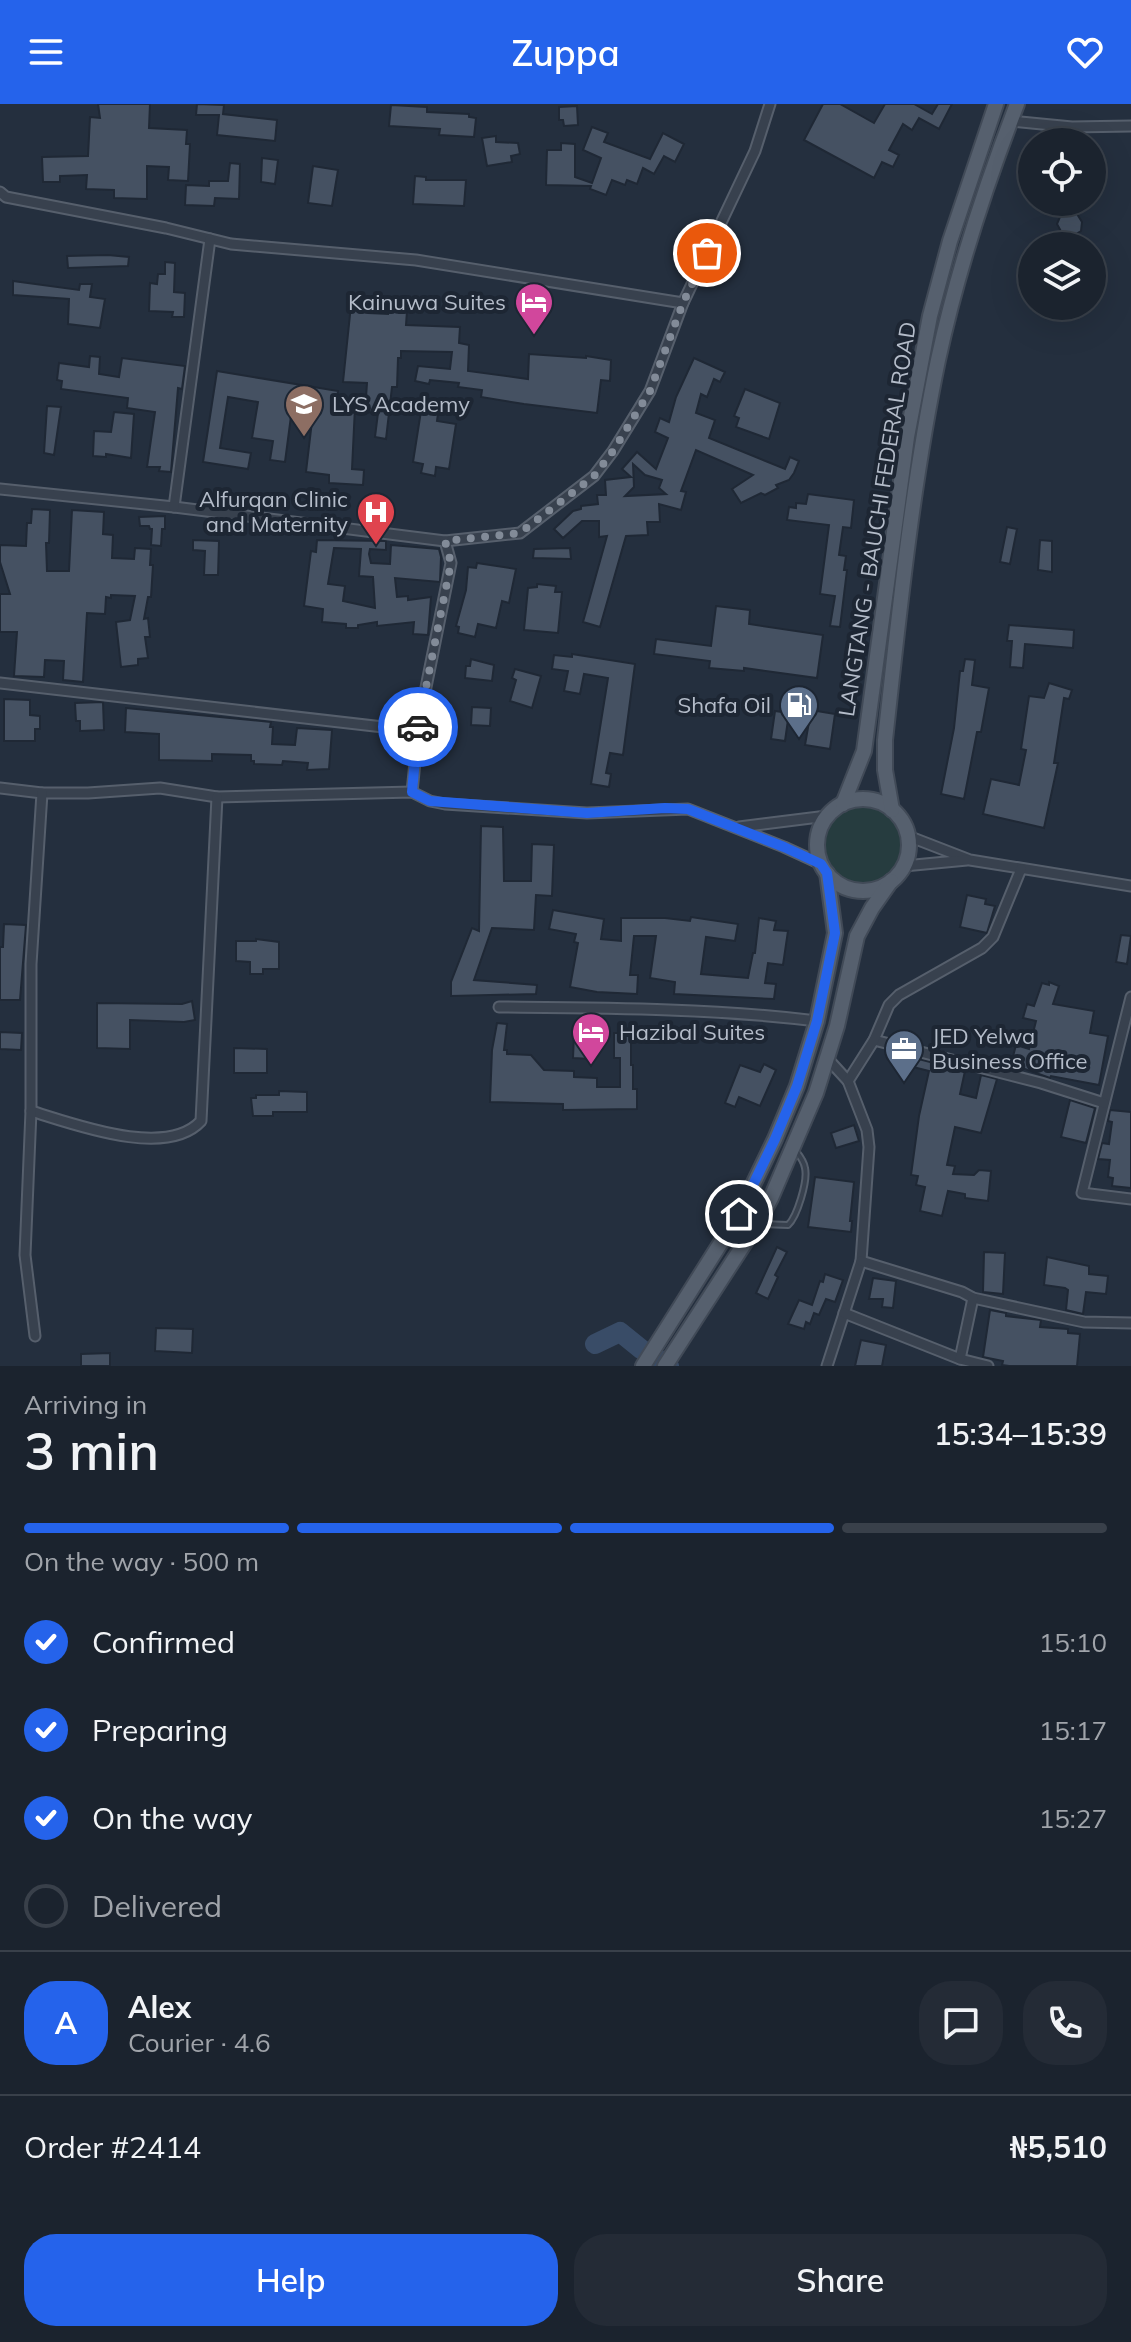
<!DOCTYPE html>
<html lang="en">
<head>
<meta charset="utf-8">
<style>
  :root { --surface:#1b232e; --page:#242b36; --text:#f1f3f6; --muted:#a0a4aa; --line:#39404a; --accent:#2563eb }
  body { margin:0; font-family:Mulish,sans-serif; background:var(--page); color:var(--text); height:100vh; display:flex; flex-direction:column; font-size:30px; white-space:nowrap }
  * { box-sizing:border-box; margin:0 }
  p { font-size:26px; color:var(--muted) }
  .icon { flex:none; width:44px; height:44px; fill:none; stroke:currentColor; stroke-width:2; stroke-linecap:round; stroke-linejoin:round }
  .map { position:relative; height:1262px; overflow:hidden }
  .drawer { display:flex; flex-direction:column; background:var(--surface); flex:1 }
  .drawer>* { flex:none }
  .buttons { position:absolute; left:1018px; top:24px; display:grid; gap:16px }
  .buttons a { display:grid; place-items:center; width:88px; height:88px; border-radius:50%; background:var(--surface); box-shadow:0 8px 32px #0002,0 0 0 2px var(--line); font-size:40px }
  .pin { position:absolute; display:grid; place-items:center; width:68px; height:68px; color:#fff; margin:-34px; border:4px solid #fff; border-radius:50%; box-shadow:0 2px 8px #0007 }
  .courier { position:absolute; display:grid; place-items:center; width:80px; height:80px; margin:-40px; border:6px solid #2563eb; border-radius:50%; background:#fff; color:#222; box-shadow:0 2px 10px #0007 }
  .summary em { font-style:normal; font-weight:600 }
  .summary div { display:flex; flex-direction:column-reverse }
  .summary { display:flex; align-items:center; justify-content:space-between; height:136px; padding:0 24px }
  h1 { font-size:52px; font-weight:600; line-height:60px }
  .bar { display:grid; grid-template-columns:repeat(4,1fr); gap:12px 8px; align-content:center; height:96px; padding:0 24px }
  .bar i { height:10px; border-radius:6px; background:var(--line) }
  .bar .active { background:var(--accent) }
  .bar p { grid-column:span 4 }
  .line { display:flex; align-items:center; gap:20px; padding:0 24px; border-top:2px solid var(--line) }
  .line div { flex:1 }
  .round { display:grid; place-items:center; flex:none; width:84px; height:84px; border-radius:32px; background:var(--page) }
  ol { padding:0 24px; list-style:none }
  li { display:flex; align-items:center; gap:24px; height:88px }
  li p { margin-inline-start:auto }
  li .icon { padding:8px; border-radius:50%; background:var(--accent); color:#fff; stroke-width:4 }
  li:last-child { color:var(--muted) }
  li i { width:44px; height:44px; border:4px solid var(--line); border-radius:50% }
  .action { display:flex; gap:16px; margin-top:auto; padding:16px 24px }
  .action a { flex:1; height:92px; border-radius:32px; background:var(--accent); color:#fff; font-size:32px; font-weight:600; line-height:92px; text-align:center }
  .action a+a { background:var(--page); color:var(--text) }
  header { display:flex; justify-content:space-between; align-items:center; height:104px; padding:0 24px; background:var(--accent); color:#fff; font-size:36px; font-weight:600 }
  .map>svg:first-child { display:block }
  .green { fill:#263c3f }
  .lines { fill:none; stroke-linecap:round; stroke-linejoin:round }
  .river { stroke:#394c67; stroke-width:20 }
  .building { fill:#455162; stroke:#1f2835; stroke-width:2; fill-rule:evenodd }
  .service-casing { stroke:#565f6c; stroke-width:8 }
  .minor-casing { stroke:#565f6c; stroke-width:13 }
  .primary-casing { stroke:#414a57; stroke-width:18 }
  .service { stroke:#38414e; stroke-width:4 }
  .minor { stroke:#38414e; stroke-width:9 }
  .primary { stroke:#56606e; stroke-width:14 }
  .done { stroke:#828b98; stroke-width:8; stroke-dasharray:0 14.4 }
  .route { stroke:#2563eb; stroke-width:10 }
  .labels { text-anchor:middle; stroke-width:8; stroke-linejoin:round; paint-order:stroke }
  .poi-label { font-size:22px; fill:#b4bcc9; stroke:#1d2633; text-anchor:end }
  .street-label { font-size:22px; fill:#b4bcc9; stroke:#1d2633 }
</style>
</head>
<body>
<header><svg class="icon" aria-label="menu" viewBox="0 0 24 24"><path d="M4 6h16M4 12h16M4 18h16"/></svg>Zuppa<svg class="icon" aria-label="heart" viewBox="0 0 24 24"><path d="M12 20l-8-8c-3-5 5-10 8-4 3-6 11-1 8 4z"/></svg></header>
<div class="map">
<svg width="1131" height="1262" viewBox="0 0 1131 1262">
  <rect width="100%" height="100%" fill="#242f3e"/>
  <circle class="green" cx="863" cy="741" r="40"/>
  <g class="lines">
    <path class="river" d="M595,1240l25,-12 21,17 28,17"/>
  </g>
  <g class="building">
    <path d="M98,0h52l-1,24 38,2 -1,14h4l-2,37 -20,-1 1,-13 -22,-1v33l-33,-1v-8l-28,-1 1,-14 -27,1v6h-17l-1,-25 46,-1 2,-39 10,1z"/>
    <path d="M197,0l27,1 -1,9 54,6 -2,21 -58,-6 2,-20h-23z"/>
    <path d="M823,0h17l34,19 11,-19h29l18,10 6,-10h14l-13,25 -20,-11 -7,12 -9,-6 -14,26 10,5 -6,12 -11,-5 -8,16 -70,-38z"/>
    <path d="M391,1l36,2v5l42,2v3l7,1 -2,19 -35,-2 1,-6 -51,-3z"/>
    <path d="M577,2l1,19 -14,1 -1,-6h-4v-13z"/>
    <path d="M592,23l16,6 -4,9 46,17 13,-26 21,11 -9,18 -11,-6 -10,18 -11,-6 -6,16 -10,-4 -2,5 -13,-5 -6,15 -16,-6 1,-3 -45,-1 1,-35h14v-7l14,1v33l17,6 9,-25 -18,-8z"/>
    <path d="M496,32v6l22,1 2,11 -9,2 1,6 -25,4 -5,-28z"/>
    <path d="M262,54l16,2 -3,24 -14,-2z"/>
    <path d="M230,59l10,1 -1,35 -24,-1 -1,8 -29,-1 1,-20 23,1v-5h19z"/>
    <path d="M313,62l25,4 -6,36 -24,-3z"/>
    <path d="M415,72l11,1v3h40l-2,26 -51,-2z"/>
    <path d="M1038,98h46l-10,7 8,13 -1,9 -10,6 -8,-2 -6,-11 5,-12z"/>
    <path d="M108,151l21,2 -1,9 -60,2 -1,-12z"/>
    <path d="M165,158l10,1 -1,29 11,1 -1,24h-12l1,-5 -24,-1 1,-28 7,1 1,-10h7z"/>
    <path d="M13,177l66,9 1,-6h12l-2,13 15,2 -5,29 -32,-4 1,-25 -56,-4z"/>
    <path d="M351,201l18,2v6l19,1v-4l19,1 -1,14 54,2 -1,16 10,2 -1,26 60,8 1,-25 57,4v-2l25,4 -1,21 -9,-1 -4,33 -73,-9 -43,-7 1,-7 -24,-3 1,-4 -29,-3 -1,4 -14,-3 3,-15 32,3 2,-17 -51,-1v7h-3l-1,29h-5l-6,52 -11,-2 3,-24 -13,-1 2,-29 -24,-1z"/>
    <path d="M90,252l10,1 -1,17 20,3 3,-19 63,8 -3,23 -4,-1 -7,84 -12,-1 1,-4h-13l8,-55 -28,-4 1,-10 -67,-9 1,-8 -5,-1 2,-17 30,4z"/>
    <path d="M694,254l31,14 -5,10 -6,-3 -7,18 -6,-3 -5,19 19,7 -6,18 76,31 5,-12 9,4 -5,12 -5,7 -13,5 2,3 -13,7 -4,-2 -20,10 -9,-14 21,-14 -57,-25 -15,41 5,1 -5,18 -22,-6 1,18h-13l1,13 -22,1 -26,91 -17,-5 24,-86 -8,1v-16h-17l-19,17 -9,-9 19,-18 8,-2v-3l17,-2 -1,-9h9l-1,-15 26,-3 -9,-8 15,-17 19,17 12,-31 -13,-6 5,-14 9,4 7,-25zM633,360l12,11 17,5 -3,8 7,6 -41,2 9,-9z"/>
    <path d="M217,267l121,20 -2,15 19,1 -3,62 12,1 -1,15 -34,-2v-8l-23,-3 8,-68 -21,-3 -8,61 -15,-2 3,-19 -21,-3 6,-36 -30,-5 -8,51 31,5 -3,16 -45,-7z"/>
    <path d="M745,285l35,14 -11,36 -33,-12 3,-9 -5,-2z"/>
    <path d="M47,302l14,1 -7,48 -10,-2z"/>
    <path d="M421,307l17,3 -1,7 19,3 -7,45 -13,-2 -1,9 -14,-3 2,-9 -10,-2z"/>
    <path d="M114,308l20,2 -3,44 -25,-4v3l-13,-1 1,-25 17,1z"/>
    <path d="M808,390l46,6 -3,28 -8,-1 -4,28 7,1 -2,14h3l-7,57 -10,-1 5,-30 -15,-2 9,-69 -42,-5 2,-13 7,1v-5l10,1z"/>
    <path d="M32,405l18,1 -1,33h-3l1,28h22l3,-61 32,2 -1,22 10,1 -1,23 22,1 1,-11 16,1 -1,16h3l-2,32h-3l-4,22 4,-1 2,19h-5l3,21 -10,1v6l-17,2 -5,-45 14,-2 5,-24 -24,-1v3l-5,-1 -1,17 -18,-1 -4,69 -20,-2 1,-19 -19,-1 -1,17 -30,-1 3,-44h-17v-38h10l-10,-32v-17l26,1 1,-23h4z"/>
    <path d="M165,412v13h-3l-1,17 -10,-1 1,-16h-2l-1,-3h-9l-1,-9z"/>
    <path d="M1007,423l10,2 -7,35 -10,-2z"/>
    <path d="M193,436l26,1 -1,34h-14l1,-24 -12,-1z"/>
    <path d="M317,436l69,1v9l-16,-1 -1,5 2,9 19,1 1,-19 48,4 2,8 -1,25 -45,-4 2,19 11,-1v4l23,-3 -3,38 -15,-1 1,-12 -37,4v-4l-19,3v3h-12v-4l-24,-2 1,-13 -19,-3 7,-55 5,1zM334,444l27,1 -2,27 14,1 2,31 -32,-7 2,-15 -17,-2z"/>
    <path d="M1040,436l12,1v31l-14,-2z"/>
    <path d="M570,444l1,11 -38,-1 1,-9z"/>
    <path d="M477,459l39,6 -7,34 -7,-2 -6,27 -18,-4 -3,13 -17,-4 1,-6 -3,-1 10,-36 2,-23 8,1z"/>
    <path d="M537,480l19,2 -1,6h7l-4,41 -34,-3 4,-42 9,-1z"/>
    <path d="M716,502l34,4 -1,14 74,11 -6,43 -73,-10v3l-35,-3 1,-7 -56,-7 2,-15 55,7z"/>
    <path d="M1009,521l65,5 -1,18 -48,-4 -2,24 -13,-1 2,-26h-5z"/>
    <path d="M572,550l63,10 -12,91 -13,-2 -4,20 5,1 -2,13 -18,-3 17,-106 -24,-4 -4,20 -16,-3 4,-20 -16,-2 2,-14 18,2z"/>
    <path d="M471,555l23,6 -2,16 -27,-3 1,-12h4z"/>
    <path d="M965,555l10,1 -3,25 17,3 -8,44h-4l-13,67 -23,-5 13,-66 6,-57h3z"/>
    <path d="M515,565l26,7 -9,32 -22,-7 6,-21 -4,-2z"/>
    <path d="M1049,579l23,7 -3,9 -5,-1 -10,65h4l-14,65 -61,-14 8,-35 28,6 7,-35 -5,-1 8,-53 15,2z"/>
    <path d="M4,595l26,1v15l10,1v13h-5v12h-31z"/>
    <path d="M103,598l1,28 -24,1v-10h-4l-1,-18z"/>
    <path d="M472,603l19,1 -1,18 -19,-1z"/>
    <path d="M126,604l145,14 -1,5h3l-1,17 23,1 2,-17 35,2 -3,39 -22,1 1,-7 -25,-2 -1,4 -28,-1v-3h-3v-6l-39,-1v7l-53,-1v-26l-34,-2z"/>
    <path d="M811,606l24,4 -5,35 -25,-4z"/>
    <path d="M775,607l14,2 -4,28 -14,-2z"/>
    <path d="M481,722l22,1 1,54h27l1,-37 22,1 -2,51 -16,-1 -2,35 -42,-2 -18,52 63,5 -1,9 -85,2v-14l21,-54 7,3z"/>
    <path d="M967,791l19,4 -1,5 10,2 -8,27 -27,-6z"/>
    <path d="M553,806l51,9 -3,20 20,2v-23h44l25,3 1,-4 47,7 -3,17 -29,-4 -5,37 47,4 5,-25h2l4,-35 17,3 -2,9 14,1 -5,34 -15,-2 -3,20 11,1 -2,15 -100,-5 1,-12 -25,-4 6,-42h-22l-4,39h8l-1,19 -40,-2 -27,-5 8,-44 -4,-1 2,-8 -27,-5z"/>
    <path d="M4,820l22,1 -6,75h-20v-53h3z"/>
    <path d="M1121,831l10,1 -4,28 -11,-2z"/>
    <path d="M256,835l23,3v27h-16v5h-13v-12l-14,-1v-20h20z"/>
    <path d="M1049,878l10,4 -6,18 41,7 -4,22 18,3 -9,49 -48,-9 -1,2 -39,-14 5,-19 13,4 7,-28 -13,-3 4,-14 7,2 8,-23 7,2z"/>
    <path d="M192,897l3,19 -11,2 -54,-2v29l-33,-1v-45l85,1z"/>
    <path d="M497,919l10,1 -3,26h3v4l24,1 13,15 30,1v6l23,1v9h23v-29h-6v-25h17v32h2v24h4v20l-74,1v-6l-73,-2 2,-52z"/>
    <path d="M0,928l22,1 -1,17 -21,-1z"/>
    <path d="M574,930l22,1v9h-4l-1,15 -18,-1z"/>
    <path d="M234,944l33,1v24h-33z"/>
    <path d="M907,952l58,15 -5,23 16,4 5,-23 16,4 -16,54 -26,-6 -8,38 8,1 -2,8 21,1 5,-5 12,1 -3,30 -23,-3v-4l-17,-3 -6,25 -22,-5 5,-24 -9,-2 2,-9 -7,-1 8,-59 10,-45 -24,-6z"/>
    <path d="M764,960l12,6 -16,36 -21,-9 -4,10 -10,-4 15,-38 20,7z"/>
    <path d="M279,987l28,1v20h-34v4h-20l-2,-18h5v-3h23z"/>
    <path d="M1070,996l25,8 -9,35 -25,-6z"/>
    <path d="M1110,1006l21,2v76l-19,-2 1,-8 -5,-1 2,-17 -12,-1 4,-16 7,1 3,-22 -4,-1z"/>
    <path d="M854,1021l5,16 -23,7 -5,-15z"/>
    <path d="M815,1073l39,5 -4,39h2l-1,11 -43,-5z"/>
    <path d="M777,1143l10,5 -12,23 3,2 -10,22 -12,-6z"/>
    <path d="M984,1148l21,1 -2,41 -20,-2z"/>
    <path d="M1047,1153l42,9v8l19,2 -2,18 -20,-2 -3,22 -17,-4 2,-20 -3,-2 -21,-3z"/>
    <path d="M825,1170l18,6 -8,22 -9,-3 -7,16 -5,-2 -4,11 -4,-2 -2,7 -16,-5 11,-24 13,5 8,-24 3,1z"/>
    <path d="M873,1174l23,3 -3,27 -11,-1 1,-8h-14z"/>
    <path d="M990,1206l16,3v3l35,4 -1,7 28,2v4l12,1 -3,32h-68l-7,-1 1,-4 -20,-4z"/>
    <path d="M156,1224l37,1 -1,24 -37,-2z"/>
    <path d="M861,1236l25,5 -4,21h-27z"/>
    <path d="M110,1249v13h-29v-12z"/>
  </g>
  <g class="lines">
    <defs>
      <path id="service" d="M759,1120l29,1c9,-8 20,-44 17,-57 -1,-7 -6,-13 -10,-18"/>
      <g id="minor">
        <path d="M1010,17l62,6 59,-1"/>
        <path d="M0,88l6,5 160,31 65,16 185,16 267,43"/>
        <path d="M0,385l174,18 271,34 75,-8 74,-57 19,-25 37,-60 33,-88 72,-152 15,-47"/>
        <path d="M174,403l36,-268"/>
        <path d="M0,579l418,48"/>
        <path d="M0,684l42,5h46l72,-5 57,9 195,-5 18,9 15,3 142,9 101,-4 96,38 37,17"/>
        <path d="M412,688l7,-70 32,-159 -6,-22"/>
        <path d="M739,723l88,-11"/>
        <path d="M908,732l62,24 161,26"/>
        <path d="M904,762l63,-6"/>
        <path d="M1131,893l-49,196 49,6"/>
        <path d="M499,903c107,1 212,1 318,14"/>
        <path d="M874,936l167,43 63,20"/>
        <path d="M827,954l21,23 19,49 2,17 -8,114 -34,105"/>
        <path d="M848,977l26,-41 15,-35 10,-10 83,-47 11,-11 28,-68"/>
        <path d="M31,1007c43,13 135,48 170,10l16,-324"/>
        <path d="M861,1157l101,31 11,6 111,24 47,1"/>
        <path d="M844,1209l116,46 28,7"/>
        <path d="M35,1232l-10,-81 6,-144v-147l11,-171"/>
        <path d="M960,1255l13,-61"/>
      </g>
      <g id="primary">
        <circle cx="863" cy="741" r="46"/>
        <path d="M843,700l21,-53 43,-314 23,-121 20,-75 46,-137"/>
        <path d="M892,706l-7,-40v-30c14,-127 27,-255 53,-380 19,-88 47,-173 79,-256"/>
        <path d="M643,1262l96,-152 36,-75 22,-53 20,-65 18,-88 -8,-60"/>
        <path d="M665,1262l92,-142 14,-26 45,-105 21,-67 20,-90 15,-28 19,-27"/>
      </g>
    </defs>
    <use href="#service" class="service-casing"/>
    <use href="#minor" class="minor-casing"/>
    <use href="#primary" class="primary-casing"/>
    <use href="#service" class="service"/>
    <use href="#minor" class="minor"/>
    <use href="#primary" class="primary"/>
  </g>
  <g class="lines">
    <path class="done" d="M418,623l33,-164 -6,-22 75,-8 74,-57 19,-25 37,-60 33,-88 24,-50"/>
    <path class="route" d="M418,623l-6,65 18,9 157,12 78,-5 23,1 96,38 37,17 6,9 8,60 -18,88 -20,65 -22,53 -36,75"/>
  </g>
  <defs>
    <symbol id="hotel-pin" viewBox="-11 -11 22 30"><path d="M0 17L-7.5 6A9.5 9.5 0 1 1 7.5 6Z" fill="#d1479c" stroke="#1d2633"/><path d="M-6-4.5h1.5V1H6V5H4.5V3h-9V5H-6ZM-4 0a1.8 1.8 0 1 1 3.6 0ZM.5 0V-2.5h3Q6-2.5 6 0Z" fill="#fff"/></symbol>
    <symbol id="school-pin" viewBox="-11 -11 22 30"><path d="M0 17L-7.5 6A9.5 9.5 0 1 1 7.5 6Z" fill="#8d6e63" stroke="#1d2633"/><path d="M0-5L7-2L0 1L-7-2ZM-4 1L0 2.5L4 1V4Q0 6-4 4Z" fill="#fff"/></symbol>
    <symbol id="hospital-pin" viewBox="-11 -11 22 30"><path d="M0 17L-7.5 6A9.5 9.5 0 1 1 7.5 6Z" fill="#e0444e" stroke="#1d2633"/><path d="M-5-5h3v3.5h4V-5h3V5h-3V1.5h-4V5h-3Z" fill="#fff"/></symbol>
    <symbol id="fuel-pin" viewBox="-11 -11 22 30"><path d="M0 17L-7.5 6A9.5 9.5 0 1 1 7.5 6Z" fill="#5c6f8a" stroke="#1d2633"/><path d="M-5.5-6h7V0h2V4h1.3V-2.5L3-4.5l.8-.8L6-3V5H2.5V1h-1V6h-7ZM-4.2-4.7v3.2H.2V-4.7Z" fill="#fff"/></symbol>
    <symbol id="office-pin" viewBox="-11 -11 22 30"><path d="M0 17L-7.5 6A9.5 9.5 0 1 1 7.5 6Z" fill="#5c6f8a" stroke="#1d2633"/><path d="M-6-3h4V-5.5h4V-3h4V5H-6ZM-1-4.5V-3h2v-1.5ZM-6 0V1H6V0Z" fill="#fff"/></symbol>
  </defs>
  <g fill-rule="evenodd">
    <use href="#hotel-pin" x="512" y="176" width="44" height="60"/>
    <use href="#school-pin" x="282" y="278" width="44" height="60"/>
    <use href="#hospital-pin" x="354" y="386" width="44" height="60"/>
    <use href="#fuel-pin" x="777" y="579" width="44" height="60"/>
    <use href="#hotel-pin" x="569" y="906" width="44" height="60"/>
    <use href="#office-pin" x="882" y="923" width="44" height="60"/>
  </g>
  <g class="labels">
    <g class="poi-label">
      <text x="506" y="206">Kainuwa Suites</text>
      <text x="332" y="308" text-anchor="start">LYS Academy</text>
      <text x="348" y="403">Alfurqan Clinic<tspan x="348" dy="25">and Maternity</tspan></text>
      <text x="771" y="609">Shafa Oil</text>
      <text x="619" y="936" text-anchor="start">Hazibal Suites</text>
      <text x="932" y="940" text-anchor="start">JED Yelwa<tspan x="932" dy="25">Business Office</tspan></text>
    </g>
    <g class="street-label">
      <text transform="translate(877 415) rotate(-81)" y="8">LANGTANG - BAUCHI FEDERAL ROAD</text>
    </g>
  </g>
</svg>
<div class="buttons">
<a><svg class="icon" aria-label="locate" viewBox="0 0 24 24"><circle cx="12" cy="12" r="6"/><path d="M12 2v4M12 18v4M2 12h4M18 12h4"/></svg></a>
<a><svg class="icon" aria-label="layers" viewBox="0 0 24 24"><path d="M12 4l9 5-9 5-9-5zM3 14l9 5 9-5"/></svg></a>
</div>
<div class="pin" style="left:707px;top:149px;background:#ea580c"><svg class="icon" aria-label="bag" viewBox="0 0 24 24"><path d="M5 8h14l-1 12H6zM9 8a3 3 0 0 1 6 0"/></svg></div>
<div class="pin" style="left:739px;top:1110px;background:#1f2937"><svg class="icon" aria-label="home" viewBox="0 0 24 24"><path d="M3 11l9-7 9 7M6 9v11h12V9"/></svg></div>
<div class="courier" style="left:418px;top:623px"><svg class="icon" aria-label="car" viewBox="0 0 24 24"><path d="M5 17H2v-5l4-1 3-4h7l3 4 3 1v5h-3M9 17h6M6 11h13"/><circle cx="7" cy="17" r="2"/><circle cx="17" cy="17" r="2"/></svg></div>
</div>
<section class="drawer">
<div class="summary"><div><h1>3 min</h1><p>Arriving in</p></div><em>15:34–15:39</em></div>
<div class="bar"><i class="active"></i><i class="active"></i><i class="active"></i><i></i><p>On the way · 500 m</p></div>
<ol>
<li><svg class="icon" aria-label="check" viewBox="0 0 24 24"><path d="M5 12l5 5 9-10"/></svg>Confirmed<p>15:10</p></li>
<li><svg class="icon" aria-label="check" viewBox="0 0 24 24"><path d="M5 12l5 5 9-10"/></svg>Preparing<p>15:17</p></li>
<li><svg class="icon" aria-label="check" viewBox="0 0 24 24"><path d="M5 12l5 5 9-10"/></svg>On the way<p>15:27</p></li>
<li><i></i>Delivered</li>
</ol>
<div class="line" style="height:144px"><b class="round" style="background:var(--accent);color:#fff">A</b><div><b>Alex</b><p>Courier · 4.6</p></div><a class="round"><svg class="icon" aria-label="chat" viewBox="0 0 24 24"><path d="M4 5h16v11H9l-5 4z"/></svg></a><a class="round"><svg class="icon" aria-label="phone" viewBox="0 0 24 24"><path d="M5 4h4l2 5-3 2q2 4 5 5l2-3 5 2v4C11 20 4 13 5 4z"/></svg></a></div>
<div class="line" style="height:104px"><div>Order #2414</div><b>₦5,510</b></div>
<div class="action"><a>Help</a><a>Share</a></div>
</section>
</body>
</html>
